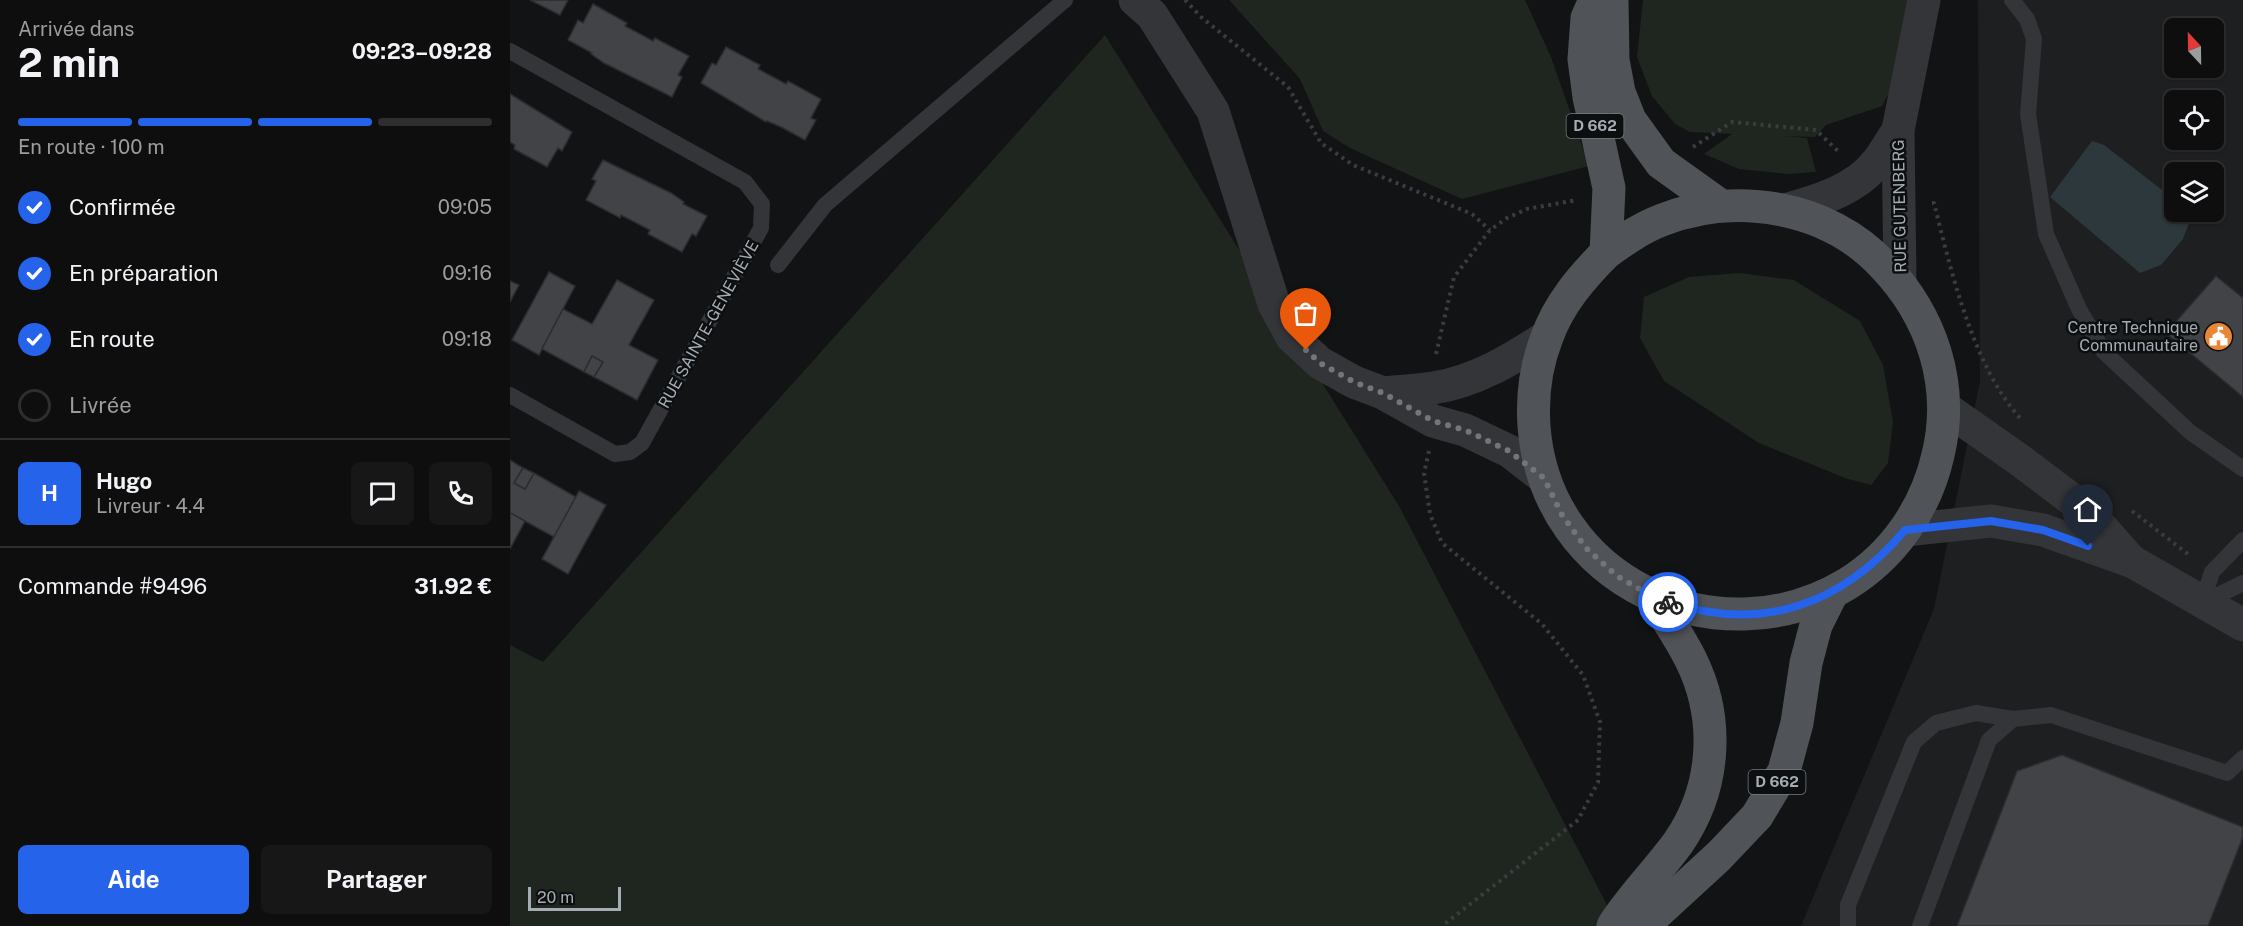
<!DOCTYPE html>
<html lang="fr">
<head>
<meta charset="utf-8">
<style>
  :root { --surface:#0e0e0f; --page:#171718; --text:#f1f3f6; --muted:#9b9c9e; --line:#2e2e2f; --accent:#2563eb }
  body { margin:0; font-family:"Public Sans",sans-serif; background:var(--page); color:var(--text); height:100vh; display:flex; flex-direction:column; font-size:22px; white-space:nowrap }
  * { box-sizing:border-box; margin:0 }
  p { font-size:20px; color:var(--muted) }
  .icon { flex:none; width:33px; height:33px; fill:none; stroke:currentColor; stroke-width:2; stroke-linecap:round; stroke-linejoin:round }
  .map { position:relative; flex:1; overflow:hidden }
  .details { display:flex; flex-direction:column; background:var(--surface); width:510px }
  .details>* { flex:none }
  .needle { width:39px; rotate:338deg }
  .controls { position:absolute; left:1654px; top:18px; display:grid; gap:12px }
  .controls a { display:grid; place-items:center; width:60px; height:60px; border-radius:9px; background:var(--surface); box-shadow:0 2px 4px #0004,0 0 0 2px var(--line); font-size:30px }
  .scale { position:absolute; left:18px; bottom:15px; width:93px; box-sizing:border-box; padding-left:6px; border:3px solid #a4acb4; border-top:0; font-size:16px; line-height:21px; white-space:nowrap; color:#a4acb4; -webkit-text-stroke:4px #0d0e0f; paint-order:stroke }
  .pin { position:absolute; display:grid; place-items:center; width:51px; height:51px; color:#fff; margin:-62px -26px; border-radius:50% 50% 50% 0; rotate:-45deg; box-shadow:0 0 6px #0007 }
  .pin .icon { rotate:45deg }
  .courier { position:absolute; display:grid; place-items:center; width:60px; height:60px; margin:-30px; border:4px solid #2563eb; border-radius:50%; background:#fff; color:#222; box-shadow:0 2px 8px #0007 }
  .summary em { font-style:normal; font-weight:700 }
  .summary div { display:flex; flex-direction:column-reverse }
  .summary { display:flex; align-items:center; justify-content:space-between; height:102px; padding:0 18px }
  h1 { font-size:39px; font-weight:700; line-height:45px }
  .bar { display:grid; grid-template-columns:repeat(4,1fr); gap:9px 6px; align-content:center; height:72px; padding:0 18px }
  .bar i { height:8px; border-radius:4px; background:var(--line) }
  .bar .selected { background:var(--accent) }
  .bar p { grid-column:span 4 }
  .line { display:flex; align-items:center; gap:15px; padding:0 18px; border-top:2px solid var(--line) }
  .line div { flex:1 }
  .round { display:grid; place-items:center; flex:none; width:63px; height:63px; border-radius:9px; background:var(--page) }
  ol { padding:0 18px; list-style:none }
  li { display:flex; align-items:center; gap:18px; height:66px }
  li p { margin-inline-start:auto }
  li .icon { padding:6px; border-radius:50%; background:var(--accent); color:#fff; stroke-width:4 }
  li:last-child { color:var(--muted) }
  li i { width:33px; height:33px; border:3px solid var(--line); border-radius:50% }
  .cta { display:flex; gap:12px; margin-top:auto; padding:12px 18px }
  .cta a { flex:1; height:69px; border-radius:9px; background:var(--accent); color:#fff; font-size:24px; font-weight:700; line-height:69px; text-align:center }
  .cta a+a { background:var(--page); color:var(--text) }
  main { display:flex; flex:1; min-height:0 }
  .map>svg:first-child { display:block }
  .built { fill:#1e1f21; fill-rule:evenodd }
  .green { fill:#1f261f }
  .water { fill:#2c383c }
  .building { fill:#414347; stroke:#2c2d30; stroke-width:1.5 }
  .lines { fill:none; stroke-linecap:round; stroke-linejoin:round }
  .path { stroke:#3a3d40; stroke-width:4; stroke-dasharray:3 4.5; stroke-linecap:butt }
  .service { stroke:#343539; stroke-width:16 }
  .minor { stroke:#343539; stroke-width:33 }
  .primary { stroke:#505357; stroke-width:33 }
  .done { stroke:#71767c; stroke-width:6; stroke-dasharray:0 10.8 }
  .route { stroke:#2563eb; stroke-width:8 }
  .labels { text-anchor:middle; stroke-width:5; stroke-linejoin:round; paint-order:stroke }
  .shield { fill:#0d0e0f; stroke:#777d82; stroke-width:1.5 }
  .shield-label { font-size:15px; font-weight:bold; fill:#a4acb4 }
  .street-label { font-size:16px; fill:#a4acb4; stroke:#0d0e0f }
  .poi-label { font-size:16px; fill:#a4acb4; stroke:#0d0e0f; text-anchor:end }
</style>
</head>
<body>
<main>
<section class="details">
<div class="summary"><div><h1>2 min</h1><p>Arrivée dans</p></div><em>09:23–09:28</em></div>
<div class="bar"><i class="selected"></i><i class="selected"></i><i class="selected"></i><i></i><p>En route · 100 m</p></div>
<ol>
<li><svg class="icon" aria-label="check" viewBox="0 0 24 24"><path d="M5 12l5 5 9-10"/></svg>Confirmée<p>09:05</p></li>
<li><svg class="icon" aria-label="check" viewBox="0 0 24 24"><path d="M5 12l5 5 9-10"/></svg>En préparation<p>09:16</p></li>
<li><svg class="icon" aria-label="check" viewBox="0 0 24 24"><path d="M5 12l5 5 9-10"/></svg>En route<p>09:18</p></li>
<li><i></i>Livrée</li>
</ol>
<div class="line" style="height:108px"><b class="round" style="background:var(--accent);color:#fff">H</b><div><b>Hugo</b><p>Livreur · 4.4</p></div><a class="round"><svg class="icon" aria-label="chat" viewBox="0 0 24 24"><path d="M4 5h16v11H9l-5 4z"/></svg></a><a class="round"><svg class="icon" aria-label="phone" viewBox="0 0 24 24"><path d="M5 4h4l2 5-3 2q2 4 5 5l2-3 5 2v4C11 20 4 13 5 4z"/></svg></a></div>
<div class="line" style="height:78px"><div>Commande #9496</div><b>31.92 €</b></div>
<div class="cta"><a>Aide</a><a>Partager</a></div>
</section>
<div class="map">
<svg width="1733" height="926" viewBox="0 0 1733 926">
  <rect width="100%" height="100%" fill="#121314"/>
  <path class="built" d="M1468,0h265v926h-442l133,-317 46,-228zM1665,28h39v40h-39zM1665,100h39v40h-39zM1665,172h39v40h-39z"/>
  <g class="green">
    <path d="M719,0h296l26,57 38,109 -127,33 -112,-51 -27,-17 -23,-52z"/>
    <path d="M1133,0h270l-15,75 -16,31 -56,19 -11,12 -33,-1 25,2 9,34 -29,2 -48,-5 -35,-15 28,-20 -42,-2 -15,-8 -23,-28 -15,-39z"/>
    <path d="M595,35l294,471 219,420h-1108v-281l33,17z"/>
    <path d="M1229,273l55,7 66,41 23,44 10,57 -5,41 -17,22 -26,-7 -86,-35 -95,-62 -24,-43 4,-41 45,-20z"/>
  </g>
  <path class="water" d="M1582,141l12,4 71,55v12h12l3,9 -7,18 -22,26 -21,8 -90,-76z"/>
  <g class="building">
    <path d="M20,0h38l-8,15z"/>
    <path d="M83,4l34,19 -2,3 28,15 2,-3 34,18 -11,19 4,2 -10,20 -68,-34 -13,-9 1,-1 -24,-13 10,-20 5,3z"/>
    <path d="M216,47l34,18 -2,4 28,15 2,-3 33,18 -10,19 5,2 -11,20 -24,-13 -14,-6 -1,1 -65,-39 11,-20 4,2z"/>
    <path d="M0,94l62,38 -10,19 -4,-3 -11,19 -33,-18 1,-4 -5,-3z"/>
    <path d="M93,160l68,33 13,9 -1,2 24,12 -11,20 -4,-2 -10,18 -34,-18 2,-4 -29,-15 -1,3 -34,-18 10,-19 -4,-2z"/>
    <path d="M39,272l26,14 -36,69 -27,-15z"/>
    <path d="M1706,276l27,22v99l-77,-64z"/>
    <path d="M107,280l37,20 -25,45 29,15 -21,40 -43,-23 9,-15 -11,-6 -8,16 -42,-23 21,-40 29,15z"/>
    <path d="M0,281l9,4 -9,17z"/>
    <path d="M82,356l11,6 -9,15 -10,-5z"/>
    <path d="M0,460l13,8 -9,15 11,6 9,-16 42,24 -22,40 -44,-24z"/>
    <path d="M13,468l11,5 -9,16 -11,-6z"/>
    <path d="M69,491l27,14 -38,69 -26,-15z"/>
    <path d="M0,513l15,8 -15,28z"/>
    <path d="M1552,755l181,72v10l-35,89h-251l60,-155z"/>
  </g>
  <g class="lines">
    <g class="path">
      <path d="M675,0l16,17 87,70 33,56 32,22 119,49 18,16"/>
      <path d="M1183,147l39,-25 84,8 24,23"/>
      <path d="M1422,203h2c17,68 39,163 86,215"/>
      <path d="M926,354l18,-77 36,-47 17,-12 20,-9 50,-9"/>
      <path d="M919,451l-5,22 6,41 12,29 100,81 41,51 17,47 -2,60 -20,38 -136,106"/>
      <path d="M1622,511l56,43"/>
    </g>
    <g class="service">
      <path d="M1502,0l15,19 7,20 -6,75 18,120 33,75 25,43 86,80 53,37"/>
      <path d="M0,51l235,131 17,22 -1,24 -119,215 -12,9 -15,2 -105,-59"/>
      <path d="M268,265l47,-60 240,-205"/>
      <path d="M1692,603l10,-31 31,-32"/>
      <path d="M1692,603l41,-20"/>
      <path d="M1338,926v-21l66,-163 22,-19 40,-10 37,6"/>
      <path d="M1410,926l69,-186 24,-21 38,-4 176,58 16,-15"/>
    </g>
    <g class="minor">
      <path d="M625,0l17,15 61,96 61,193 18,33 28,26 34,19 29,11 50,28 32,9 44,21 35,27"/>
      <path d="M1275,210c32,-9 71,-20 92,-48 8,-10 14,-21 21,-32"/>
      <path d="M1390,282l-2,-152 26,-130"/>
      <path d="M873,393c16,-2 34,-2 50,-5 42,-6 79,-29 113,-51"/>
      <path d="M1434,407l77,54 66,50 44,50"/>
      <path d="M1395,530l86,-9 52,9 90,32 110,63"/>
    </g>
    <g class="primary">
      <path d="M1085,0l-8,18 -3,41 5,38 20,91 -3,65c-25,25 -47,51 -59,84 -11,28 -15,59 -13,89 11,155 183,236 313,158 47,-29 79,-76 91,-129 17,-70 -6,-139 -55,-190 -55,-59 -147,-74 -221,-45 -21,8 -38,20 -56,33"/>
      <path d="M1102,0l1,60 6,32 11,28 31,43 60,43"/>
      <path d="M1103,926c19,-30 44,-54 65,-83 38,-55 42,-124 13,-183 -11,-22 -25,-43 -38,-63"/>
      <path d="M1133,926l76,-70 38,-40 27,-45 13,-48 9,-60 10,-38 16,-32"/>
    </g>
  </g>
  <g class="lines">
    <path class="done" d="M796,350l14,13 34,19 29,11 50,28 32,9 44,21 35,27 18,37 24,33 31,28 36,21 15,5"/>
    <path class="route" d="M1158,602c94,31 174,3 237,-72l86,-9 52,9 45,16"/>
  </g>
  <defs>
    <symbol id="civic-disc" viewBox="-11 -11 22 22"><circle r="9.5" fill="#e88736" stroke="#0d0e0f"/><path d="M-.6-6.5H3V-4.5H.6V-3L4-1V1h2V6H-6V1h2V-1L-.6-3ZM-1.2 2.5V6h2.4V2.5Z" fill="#fff"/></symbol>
  </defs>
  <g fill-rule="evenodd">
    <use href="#civic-disc" x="1692" y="320" width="33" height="33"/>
  </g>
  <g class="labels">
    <g class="shield">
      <rect x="1056.5" y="114" width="57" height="24" rx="4.5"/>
      <rect x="1238.5" y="770" width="57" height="24" rx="4.5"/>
    </g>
    <g class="shield-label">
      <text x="1085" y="131">D 662</text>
      <text x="1267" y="787">D 662</text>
    </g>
    <g class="street-label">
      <text transform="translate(1389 206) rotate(-91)" y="6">RUE GUTENBERG</text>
      <text transform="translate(198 324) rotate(-61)" y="6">RUE SAINTE-GENEVIÈVE</text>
    </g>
    <g class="poi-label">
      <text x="1688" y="333">Centre Technique<tspan x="1688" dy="18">Communautaire</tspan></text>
    </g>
  </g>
</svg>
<div class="controls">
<a><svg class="needle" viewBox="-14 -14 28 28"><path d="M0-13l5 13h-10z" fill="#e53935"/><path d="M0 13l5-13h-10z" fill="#9b9c9e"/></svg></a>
<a><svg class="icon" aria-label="locate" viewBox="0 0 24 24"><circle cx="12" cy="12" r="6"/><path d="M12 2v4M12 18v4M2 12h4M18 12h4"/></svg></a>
<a><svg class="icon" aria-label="layers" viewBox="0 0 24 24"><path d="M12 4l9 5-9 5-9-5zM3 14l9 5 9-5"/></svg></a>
</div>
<div class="scale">20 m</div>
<div class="pin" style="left:796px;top:350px;background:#ea580c"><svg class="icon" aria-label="bag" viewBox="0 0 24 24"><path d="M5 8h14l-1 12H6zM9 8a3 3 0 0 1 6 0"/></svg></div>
<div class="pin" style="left:1578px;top:546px;background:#1f2937"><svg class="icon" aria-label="home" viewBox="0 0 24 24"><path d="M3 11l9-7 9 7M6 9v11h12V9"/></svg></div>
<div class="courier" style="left:1158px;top:602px"><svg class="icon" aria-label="bike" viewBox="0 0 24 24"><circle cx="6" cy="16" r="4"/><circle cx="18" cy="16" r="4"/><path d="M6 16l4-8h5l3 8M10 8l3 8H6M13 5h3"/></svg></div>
</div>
</main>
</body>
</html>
